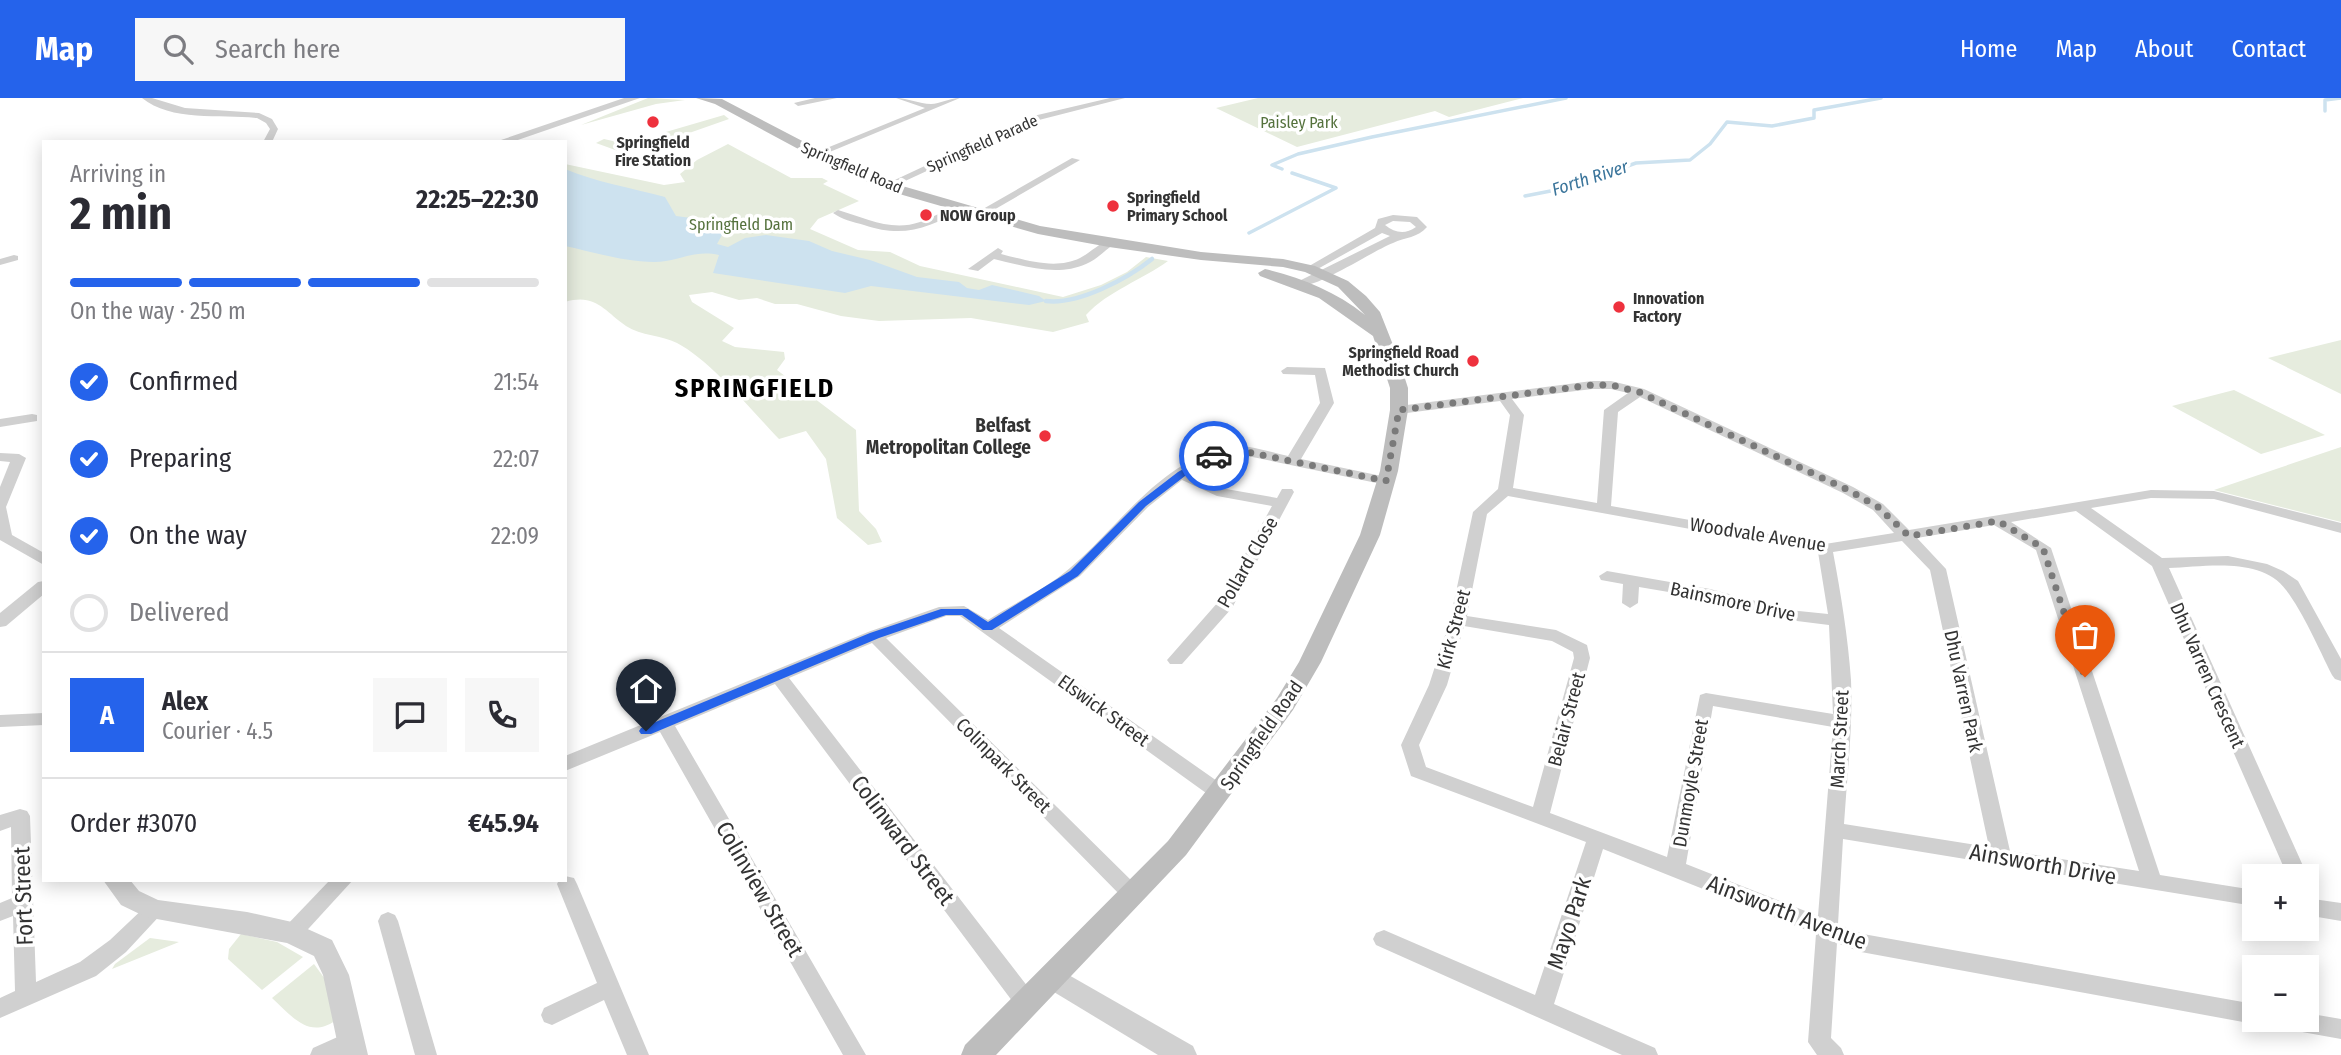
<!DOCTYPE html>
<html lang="en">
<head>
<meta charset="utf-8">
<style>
  :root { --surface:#fff; --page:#f7f7f7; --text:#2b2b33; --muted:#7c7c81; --line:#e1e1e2; --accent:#2563eb }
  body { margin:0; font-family:"Fira Sans Condensed",sans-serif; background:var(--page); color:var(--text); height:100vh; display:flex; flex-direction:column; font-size:26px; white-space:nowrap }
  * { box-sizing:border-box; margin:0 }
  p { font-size:23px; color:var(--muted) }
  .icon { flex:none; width:38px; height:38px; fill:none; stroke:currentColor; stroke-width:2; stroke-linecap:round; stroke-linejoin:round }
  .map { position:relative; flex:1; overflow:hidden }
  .details { position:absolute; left:42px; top:42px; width:525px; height:742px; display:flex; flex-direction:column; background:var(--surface); border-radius:0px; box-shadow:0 4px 18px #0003 }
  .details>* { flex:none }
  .buttons { position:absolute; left:2242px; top:766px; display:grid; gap:14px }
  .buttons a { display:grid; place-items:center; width:77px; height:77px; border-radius:0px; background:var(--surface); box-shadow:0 4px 18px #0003; font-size:35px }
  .pin { position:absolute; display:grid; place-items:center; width:60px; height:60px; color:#fff; margin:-72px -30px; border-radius:50% 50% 50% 0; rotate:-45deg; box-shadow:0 0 7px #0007 }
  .pin .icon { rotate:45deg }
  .courier { position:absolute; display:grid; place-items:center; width:70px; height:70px; margin:-35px; border:5px solid #2563eb; border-radius:50%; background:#fff; color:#222; box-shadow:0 2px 9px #0007 }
  .headline em { font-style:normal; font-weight:700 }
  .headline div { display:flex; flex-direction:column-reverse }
  .headline { display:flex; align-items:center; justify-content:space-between; height:119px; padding:0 28px }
  h1 { font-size:46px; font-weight:700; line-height:52px }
  .bar { display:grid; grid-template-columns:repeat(4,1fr); gap:10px 7px; align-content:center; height:84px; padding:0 28px }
  .bar i { height:9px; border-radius:5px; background:var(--line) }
  .bar .active { background:var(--accent) }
  .bar p { grid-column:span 4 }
  .line { display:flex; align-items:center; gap:18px; padding:0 28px; border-top:2px solid var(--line) }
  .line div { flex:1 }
  .round { display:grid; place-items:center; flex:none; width:74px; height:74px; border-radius:0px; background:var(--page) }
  ol { padding:0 28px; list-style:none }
  li { display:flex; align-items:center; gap:21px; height:77px }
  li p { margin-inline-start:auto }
  li .icon { padding:7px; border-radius:50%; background:var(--accent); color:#fff; stroke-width:4 }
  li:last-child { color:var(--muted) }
  li i { width:38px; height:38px; border:4px solid var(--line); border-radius:50% }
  header { display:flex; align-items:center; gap:42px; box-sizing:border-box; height:98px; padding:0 35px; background:var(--accent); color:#fff }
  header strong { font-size:33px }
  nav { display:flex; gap:38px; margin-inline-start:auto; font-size:24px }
  .search { width:490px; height:63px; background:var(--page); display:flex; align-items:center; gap:18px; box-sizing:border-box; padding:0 24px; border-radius:0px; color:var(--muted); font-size:26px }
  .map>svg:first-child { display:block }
  .green { fill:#e6ecde }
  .water { fill:#cde2ef }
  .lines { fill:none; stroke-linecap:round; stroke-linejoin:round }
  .stream-far1 { stroke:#cde2ef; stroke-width:3.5 }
  .stream { stroke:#cde2ef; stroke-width:4.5 }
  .minor { fill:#d0d0d0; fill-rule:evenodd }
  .tertiary { fill:#d0d0d0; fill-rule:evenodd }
  .secondary { fill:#bdbdbd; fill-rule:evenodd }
  .route { fill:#2563eb }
  .done { stroke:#7a7a7a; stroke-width:7; stroke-dasharray:0 12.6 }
  .poi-dot { fill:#ee313d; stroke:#fff; stroke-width:2.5 }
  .labels { text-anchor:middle; stroke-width:7; stroke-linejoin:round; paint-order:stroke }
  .far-park-label { font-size:16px; fill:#55723d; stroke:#fff }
  .far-poi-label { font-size:16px; font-weight:bold; fill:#333; stroke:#fff; text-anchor:start }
  .far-street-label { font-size:16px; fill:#333; stroke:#fff }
  .far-water-label { font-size:18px; font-style:italic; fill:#3b759b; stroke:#fff }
  .poi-label { font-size:19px; font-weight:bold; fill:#333; stroke:#fff; text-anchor:end }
  .street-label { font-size:19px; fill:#333; stroke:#fff }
  .near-street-label { font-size:23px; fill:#333; stroke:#fff }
  .district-label { font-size:26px; font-weight:bold; letter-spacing:2px; fill:#000; stroke:#fff }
</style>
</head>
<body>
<header>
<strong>Map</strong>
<div class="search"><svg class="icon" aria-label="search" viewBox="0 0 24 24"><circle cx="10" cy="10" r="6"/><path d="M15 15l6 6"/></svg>Search here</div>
<nav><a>Home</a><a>Map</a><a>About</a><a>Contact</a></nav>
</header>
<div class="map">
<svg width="2341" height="957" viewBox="0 0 2341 957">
  <rect width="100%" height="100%" fill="#fff"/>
  <g class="green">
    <path d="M648,0l37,2 -29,4 -75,21z"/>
    <path d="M1258,0h265l-74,19 -14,-6 -138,36 -81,-39z"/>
    <path d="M724,17l5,4 -91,32h-20l-22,-8 8,-4 35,8 24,-10 -4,-3z"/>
    <path d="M728,46l63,34h31l6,3 -5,3 36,17 -41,18 -8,10 48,21 32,2 30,14 143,31 38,-12 26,-13 19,-15 22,4c-26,19 -60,30 -82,54l3,7 -36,10 -82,-14 -92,3 -38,-5 -44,-12h-22l-18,-6 -18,2 -27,-8 -23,3 3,7 42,26 -12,13 13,6 49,5 1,7 -8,11 79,60 3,81 17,18 6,13 -14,3 -31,-27 -11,-59 -20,-28 -27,8c-26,-27 -69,-79 -102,-96 -15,-8 -36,-7 -51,-17 -22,-15 -30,-33 -61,-24v-138l99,21 21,-3 -5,-8 17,-14z"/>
    <path d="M2341,242v54l-73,-36z"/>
    <path d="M2234,292l91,45 -64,19 -89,-48z"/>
    <path d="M2341,349v75l-127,-32z"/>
    <path d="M241,836l36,8 26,15 -41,33 -34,-31 1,-10z"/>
    <path d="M150,840l29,4 -67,27 3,-5z"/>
    <path d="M314,866l11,15 10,42c-27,18 -43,-5 -63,-23z"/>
  </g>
  <path class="water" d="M565,71c30,13 67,19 100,28l11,19 31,4 20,6 -10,18 11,3 17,-9 21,-3 43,6 23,10 38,9 47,17 42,5 8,6 12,2 13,-5 47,11 7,5 -17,4 -158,-19 -26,7 -132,-20 6,-18c-26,-6 -40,7 -65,7 -29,0 -61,-10 -89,-16z"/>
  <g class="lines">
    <g class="stream-far1">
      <path d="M2325,13v-11l16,-2"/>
      <path d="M1282,71l-10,-4 26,-11 74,-17 194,-39"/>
      <path d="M1525,98l41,-8 70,-25 54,-3 20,-16 17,-22 45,4 42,-8v-8l67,-12"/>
      <path d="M1249,135l87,-45 -44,-15"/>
    </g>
    <path class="stream" d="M1046,203c32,4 81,-22 106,-42"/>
    <g class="minor">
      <path d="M142,0h10l33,10 74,5 13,6 6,10 -6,13h-9l7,-13 -4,-6 -9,-5c-36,-4 -86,4 -115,-20z"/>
      <path d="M815,0h22l-39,8 -4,-3z"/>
      <path d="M896,0c12,0 23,6 35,6 9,0 18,-6 29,-6l-140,58 -8,-2 113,-46z"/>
      <path d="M1110,0h15l-90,23 -145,67 -8,-2 147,-69z"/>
      <path d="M1072,60l8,2 -95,55 -9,-2z"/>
      <path d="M961,106l5,3 -1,2c-37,18 -60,30 -101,16 -11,-3 -23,-6 -31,-12l5,-3c28,8 53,22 82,12 14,-5 27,-13 41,-18z"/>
      <path d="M1393,117l24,2 10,10c-9,11 -22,10 -34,16 -23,9 -76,46 -96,43v-4l93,-46 -8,-3 -68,38 -10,-2 71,-41 3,-9zM1393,123l17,1 6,5c-11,8 -21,6 -31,-2z"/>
      <path d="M1109,142l4,1v4c-9,6 -17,15 -27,19 -29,13 -62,2 -92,-5l-16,12 -10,-2 30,-21 5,3 -2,3c24,6 55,16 79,4 10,-5 18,-14 29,-18z"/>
      <path d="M14,157l4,1v4l-18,5v-6z"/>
      <path d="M1287,269l38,1 9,35 -33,56 90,19 2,3 -2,3 -5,1 -148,-31 -21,6 -25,14 34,15 51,9 5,-9h10l2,3 -62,116 -50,56h-12l-3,-4 52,-59 53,-95 -55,-10 -35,-16 -34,27 -68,69 -81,52 228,160 3,5 -3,5 -7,2 -7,-2 -253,-182h-14l-60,22 254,251 3,6 -3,6 -7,2 -7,-2 -254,-258 -83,35 246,318 3,7 -3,7 -8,3 -8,-3 -244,-326 -100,42 191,329h-23l-183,-323 -95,39v-15l303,-124 71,-25 25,-1 24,14c26,-17 58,-31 82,-52 50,-42 94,-113 166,-122 15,-1 37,7 52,10l32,-53 -5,-28 -32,-1 -2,-3z"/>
      <path d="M1592,283h19l33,8 209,98 30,17 26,26 242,-40 63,1 127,32v10l-127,-34 -63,-1 -60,10 71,50 66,-2 39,8 16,7 15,10 43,78v22l-6,-2 -3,-4c-13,-26 -29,-63 -46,-85 -24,-34 -82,-23 -117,-22l139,309 -2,3v-3h-18l-136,-311 -76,-55 -65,11 40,26 109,327 94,15v16l-411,-67 -5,85 25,10 391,70v16l8,1 -8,3 -393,-72 -24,-9 -6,95 10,10 3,7h-27l-9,-13 8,-108 -213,-85 -49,155 101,44 3,7h-36l-246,-110 -3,-6 3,-6 8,-3 151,65 51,-153 -175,-66 -10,-31 28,-60 21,-65 23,-108 25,-23 12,-74 -10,-14 -101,13 -7,-4 7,-4zM1592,291h19l17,4 -24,17 -7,93 -84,-15 11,-73 -12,-16zM1640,299l203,96 30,17 21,23 -69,11 -214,-38 7,-94zM1508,398l310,56 10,62 -39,-4 -79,-21 -103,-18 -8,5 2,4 22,4 -1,19 8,5 8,-5 1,-16 71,12 79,21 40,5 4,89 -127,-21 -6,2 -33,162 -117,-44 40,-155 -3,-13 -31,-15 -89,-14 20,-102zM1994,427l42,25 103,321 -129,-20 -64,-282 -29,-31zM1902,443l28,29 59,277 -145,-23c3,-48 9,-96 7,-144 -3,-43 -10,-85 -18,-128zM1464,528l88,15 21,11 1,6 -41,149 -107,-40 -7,-22 28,-60zM1713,608l120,21 -15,189 -132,-52z"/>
      <path d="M32,316l5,1v6l-37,6v-8z"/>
      <path d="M0,355l19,1 7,4 -20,49 6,28 32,18v12l-44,-25v-53l10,-25 -10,-1z"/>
      <path d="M44,483v13l-38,32 -6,1v-14l38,-31z"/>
      <path d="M44,615v12l-44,2v-12z"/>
      <path d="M20,711l7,2 3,5 6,166 44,-20 30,-22 38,-36 7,-3 7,3 3,6 -39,42 -30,24 -96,42v-20l15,-7 -2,-75 -13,5v-18l12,-5 -1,-71 -11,4v-16z"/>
      <path d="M565,778l9,2 3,6 72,171h-22l-23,-55 -52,25 -8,-3 -3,-7 3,-7 53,-25 -40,-99 2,-4h6z"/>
      <path d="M330,782h23l-54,59 -7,3 -7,-3 -4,-6 4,-6z"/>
      <path d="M2306,800l35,5v18l-35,-6z"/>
      <path d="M388,814l7,3 3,6 39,134h-22l-37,-134 3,-6z"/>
      <path d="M2306,915l35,6v20l-50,-9 -8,-3 -3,-7h26z"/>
      <path d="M351,933l8,3 3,7 -3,7 -14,7h-35l3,-7z"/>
    </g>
    <g class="tertiary">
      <path d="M624,0h16l-128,44h-17z"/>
      <path d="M103,782h27l9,11 19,9 89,12 45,10 40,18 17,35 19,80h-28l-17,-80 -9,-19 -27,-13 -141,-26 -25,-12z"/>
      <path d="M1053,868l140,80 4,9h-39l-114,-69 -4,-8 4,-8z"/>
    </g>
    <path class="secondary" d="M696,0l26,1 88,46 82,38 148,43 161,26 82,7 32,7 33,15 18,15 14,16 19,48 9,28v22l-10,61 -18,64 -59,127 -28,48 -107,145 -190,200h-35l4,-10 203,-204 109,-143 22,-36 61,-127 20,-64 10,-61v-22l-17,-52 -54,-38 -59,-22 -2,-3 7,-4c37,9 70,22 100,46l-27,-28 -33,-15 -22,-5 -82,-7 -92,-13 -71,-13 -156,-45 -80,-38 -87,-47z"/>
  </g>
  <path class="route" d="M1210,356l9,2 -34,20 -39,30 -68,70 -86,54h-9l-21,-15h-16l-67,23 -228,96h-10l-2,-3 2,-3 229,-95 71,-24h27l20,13 82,-51 69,-69 39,-30z"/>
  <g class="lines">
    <path class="done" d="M1214,358l24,-6 148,31 13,-71 193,-25h19l28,7 209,98 30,17 31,29 89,-15 45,27 42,129"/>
  </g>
  <g class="poi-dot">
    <circle cx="653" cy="24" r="7"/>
    <circle cx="1113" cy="108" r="7"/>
    <circle cx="926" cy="117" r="7"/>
    <circle cx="1619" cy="209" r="7"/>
    <circle cx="1473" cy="263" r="7"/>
    <circle cx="1045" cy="338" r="7"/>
  </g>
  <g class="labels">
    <g class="far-park-label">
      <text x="1299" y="30">Paisley Park</text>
      <text x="741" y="132">Springfield Dam</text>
    </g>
    <g class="far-poi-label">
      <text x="653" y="50" text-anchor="middle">Springfield<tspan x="653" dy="18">Fire Station</tspan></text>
      <text x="1127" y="105">Springfield<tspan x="1127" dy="18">Primary School</tspan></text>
      <text x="940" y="123">NOW Group</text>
      <text x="1633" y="206">Innovation<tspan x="1633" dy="18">Factory</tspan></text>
      <text x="1459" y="260" text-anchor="end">Springfield Road<tspan x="1459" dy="18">Methodist Church</tspan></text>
    </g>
    <g class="far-street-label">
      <text transform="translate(982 45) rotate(-24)" y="6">Springfield Parade</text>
      <text transform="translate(852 69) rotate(23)" y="6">Springfield Road</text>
    </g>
    <g class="far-water-label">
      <text transform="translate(1590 80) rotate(-18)" y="6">Forth River</text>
    </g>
    <g class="poi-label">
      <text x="1031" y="334">Belfast<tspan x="1031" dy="22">Metropolitan College</tspan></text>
    </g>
    <g class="street-label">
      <text transform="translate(1758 436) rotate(9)" y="7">Woodvale Avenue</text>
      <text transform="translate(1247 464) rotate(-60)" y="7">Pollard Close</text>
      <text transform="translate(1733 503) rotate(12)" y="7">Bainsmore Drive</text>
      <text transform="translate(1453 531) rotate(-75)" y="7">Kirk Street</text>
      <text transform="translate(2208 577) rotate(66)" y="7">Dhu Varren Crescent</text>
      <text transform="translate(1964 593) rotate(78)" y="7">Dhu Varren Park</text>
      <text transform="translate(1104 612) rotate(36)" y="7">Elswick Street</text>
      <text transform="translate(1566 621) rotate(-75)" y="7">Belair Street</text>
      <text transform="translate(1261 637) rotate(-55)" y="7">Springfield Road</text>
      <text transform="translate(1839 641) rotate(-87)" y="7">March Street</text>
      <text transform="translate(1004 667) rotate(45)" y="7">Colinpark Street</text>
      <text transform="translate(1690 685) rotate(-80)" y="7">Dunmoyle Street</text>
    </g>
    <g class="near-street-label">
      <text transform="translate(903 742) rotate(53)" y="8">Colinward Street</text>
      <text transform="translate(2043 766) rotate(10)" y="8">Ainsworth Drive</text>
      <text transform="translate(760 791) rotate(60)" y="8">Colinview Street</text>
      <text transform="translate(23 798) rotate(-92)" y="8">Fort Street</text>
      <text transform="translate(1787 814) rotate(21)" y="8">Ainsworth Avenue</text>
      <text transform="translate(1569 825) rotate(-72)" y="8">Mayo Park</text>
    </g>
    <g class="district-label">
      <text x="755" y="299">SPRINGFIELD</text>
    </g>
  </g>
</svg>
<div class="buttons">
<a>+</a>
<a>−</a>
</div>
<div class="pin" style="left:2085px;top:579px;background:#ea580c"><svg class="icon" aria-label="bag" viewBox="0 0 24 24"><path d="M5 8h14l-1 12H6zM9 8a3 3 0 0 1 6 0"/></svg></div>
<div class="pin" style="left:646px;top:633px;background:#1f2937"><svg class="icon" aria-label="home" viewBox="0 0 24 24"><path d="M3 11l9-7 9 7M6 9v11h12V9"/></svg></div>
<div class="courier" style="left:1214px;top:358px"><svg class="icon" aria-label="car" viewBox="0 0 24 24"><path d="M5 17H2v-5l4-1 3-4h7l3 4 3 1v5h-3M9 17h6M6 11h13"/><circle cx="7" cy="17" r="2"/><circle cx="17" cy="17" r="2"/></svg></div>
<section class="details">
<div class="headline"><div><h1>2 min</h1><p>Arriving in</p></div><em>22:25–22:30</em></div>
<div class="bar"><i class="active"></i><i class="active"></i><i class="active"></i><i></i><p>On the way · 250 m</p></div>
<ol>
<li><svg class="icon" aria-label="check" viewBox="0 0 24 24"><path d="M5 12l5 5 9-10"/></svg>Confirmed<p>21:54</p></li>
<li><svg class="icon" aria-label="check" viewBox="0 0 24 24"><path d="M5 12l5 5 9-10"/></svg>Preparing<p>22:07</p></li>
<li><svg class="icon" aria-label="check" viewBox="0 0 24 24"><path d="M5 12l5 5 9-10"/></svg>On the way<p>22:09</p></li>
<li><i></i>Delivered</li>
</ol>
<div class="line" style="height:126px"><b class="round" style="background:var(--accent);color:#fff">A</b><div><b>Alex</b><p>Courier · 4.5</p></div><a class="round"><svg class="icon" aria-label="chat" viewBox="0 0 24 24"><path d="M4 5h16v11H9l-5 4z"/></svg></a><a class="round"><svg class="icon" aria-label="phone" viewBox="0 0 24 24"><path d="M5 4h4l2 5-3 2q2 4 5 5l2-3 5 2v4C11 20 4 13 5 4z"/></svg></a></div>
<div class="line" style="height:91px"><div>Order #3070</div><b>€45.94</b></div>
</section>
</div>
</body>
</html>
